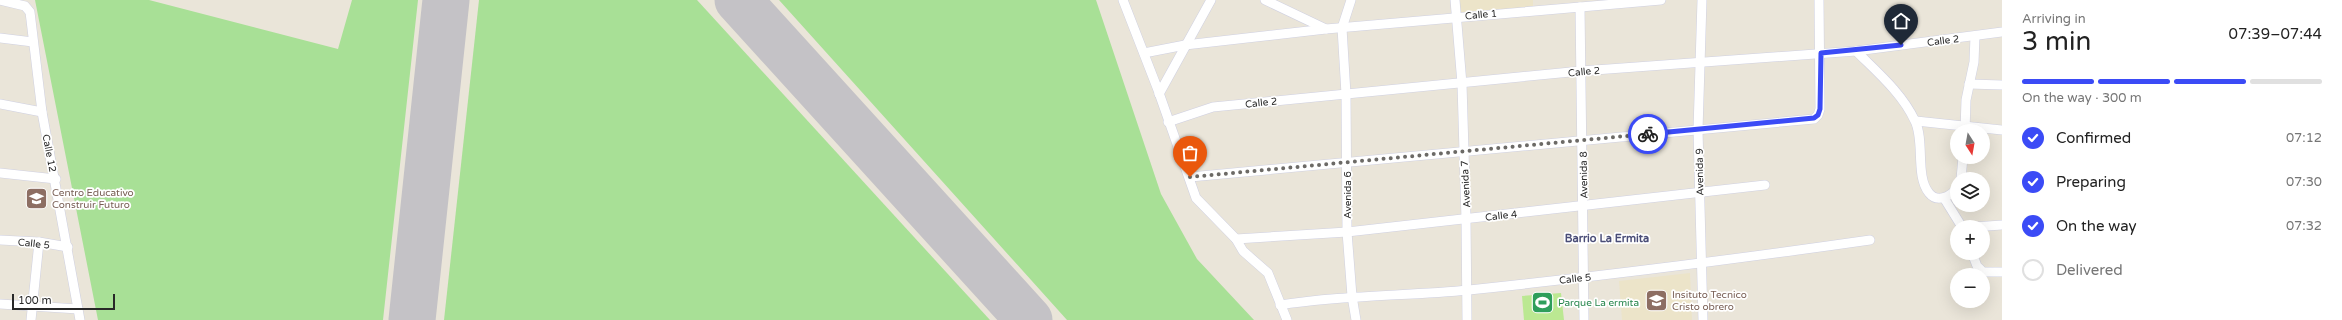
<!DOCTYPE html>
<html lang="en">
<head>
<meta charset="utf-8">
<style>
  :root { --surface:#fff; --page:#f2f2f2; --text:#222; --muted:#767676; --line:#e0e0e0; --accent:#3b4bf6 }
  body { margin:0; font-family:"Varela Round",sans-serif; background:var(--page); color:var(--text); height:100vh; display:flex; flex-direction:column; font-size:15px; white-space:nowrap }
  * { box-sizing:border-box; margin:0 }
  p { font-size:13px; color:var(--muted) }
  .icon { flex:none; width:22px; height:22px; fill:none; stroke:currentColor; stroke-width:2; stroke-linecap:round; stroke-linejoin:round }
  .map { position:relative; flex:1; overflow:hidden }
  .details { display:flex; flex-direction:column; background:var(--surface); width:340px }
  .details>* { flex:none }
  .needle { width:26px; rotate:169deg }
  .buttons { position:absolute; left:1950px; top:124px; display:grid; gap:8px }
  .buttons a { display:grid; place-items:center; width:40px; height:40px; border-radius:50%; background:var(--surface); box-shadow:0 4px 16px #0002; font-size:20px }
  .scale { position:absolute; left:12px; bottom:10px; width:103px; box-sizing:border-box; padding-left:4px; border:2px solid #282828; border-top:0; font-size:11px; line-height:14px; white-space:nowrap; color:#282828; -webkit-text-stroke:3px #fff; paint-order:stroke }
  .pin { position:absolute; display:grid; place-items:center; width:34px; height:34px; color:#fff; margin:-41px -17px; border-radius:50% 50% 50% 0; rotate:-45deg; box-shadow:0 0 4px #0007 }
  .pin .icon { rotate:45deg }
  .courier { position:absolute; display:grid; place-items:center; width:40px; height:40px; margin:-20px; border:3px solid #3b4bf6; border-radius:50%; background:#fff; color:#222; box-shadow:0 1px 5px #0007 }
  .headline em { font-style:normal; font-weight:600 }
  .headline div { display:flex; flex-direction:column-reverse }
  .headline { display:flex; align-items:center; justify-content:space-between; height:68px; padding:0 20px }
  h1 { font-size:26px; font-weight:600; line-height:30px }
  .bar { display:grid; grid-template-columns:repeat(4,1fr); gap:6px 4px; align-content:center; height:48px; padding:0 20px }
  .bar i { height:5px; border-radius:3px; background:var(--line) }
  .bar .active { background:var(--accent) }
  .bar p { grid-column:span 4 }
  ol { padding:0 20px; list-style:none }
  li { display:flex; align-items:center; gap:12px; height:44px }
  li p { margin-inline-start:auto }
  li .icon { padding:4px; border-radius:50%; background:var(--accent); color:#fff; stroke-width:4 }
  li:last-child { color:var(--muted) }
  li i { width:22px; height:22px; border:2px solid var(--line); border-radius:50% }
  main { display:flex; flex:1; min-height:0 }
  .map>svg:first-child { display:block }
  .education { fill:#ece4c9 }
  .green { fill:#a8e096 }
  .pitch { fill:#bbe892 }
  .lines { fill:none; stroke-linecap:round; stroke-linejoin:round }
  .runway { stroke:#c4c2c6; stroke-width:47 }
  .minor-casing { stroke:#cfd0e1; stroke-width:10 }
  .minor { stroke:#fff; stroke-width:9 }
  .done { stroke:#6c6a66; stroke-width:4; stroke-dasharray:0 7.2 }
  .route { stroke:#3b4bf6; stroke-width:5 }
  .labels { text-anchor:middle; stroke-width:3.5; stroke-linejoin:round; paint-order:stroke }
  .street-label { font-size:10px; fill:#282828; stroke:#fff }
  .education-label { font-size:10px; fill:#785e54; stroke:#fff; text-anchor:start }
  .leisure-label { font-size:10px; fill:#27864d; stroke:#fff; text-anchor:start }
  .neighbourhood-label { font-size:11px; font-weight:bold; fill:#4a4d77; stroke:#fff }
</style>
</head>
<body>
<main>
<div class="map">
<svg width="2002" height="320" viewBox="0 0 2002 320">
  <rect width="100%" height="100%" fill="#eae5d9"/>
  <g class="education">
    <path d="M1459,0h74v9l-72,5z"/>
    <path d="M1690,273l2,47h-70l-3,-39z"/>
  </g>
  <g class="green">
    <path d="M35,0h114l189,49 14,-49h66l-35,320h-285z"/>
    <path d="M479,0h218l293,320h-546z"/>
    <path d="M779,0h317l65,194 36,65 57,61h-187z"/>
  </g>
  <path class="pitch" d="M1561,293l3,27h-40l-2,-24z"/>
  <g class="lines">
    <g class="runway">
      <path d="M738,0l291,320"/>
      <path d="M412,320l34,-320"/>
    </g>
    <defs>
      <g id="minor">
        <path d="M0,0l25,6 5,6 12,100 38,208"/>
        <path d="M1123,0l35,90 38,108 40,41 7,12 25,22 19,47"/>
        <path d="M1265,0l61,29"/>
        <path d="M1351,0l-9,28 4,66 1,138 5,64 4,24"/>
        <path d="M1455,0l7,84 4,135 1,101"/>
        <path d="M1702,0l-4,130 5,190"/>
        <path d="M1580,7l4,313"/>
        <path d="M0,38l33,4"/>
        <path d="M1856,51c21,21 46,42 59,70 10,20 0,55 14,72 8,10 21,4 28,-5"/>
        <path d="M1144,53l41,-8 141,-16 335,-29"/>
        <path d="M1969,84l33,1"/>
        <path d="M1159,94l52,-94"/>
        <path d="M0,104l42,8"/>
        <path d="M1916,121l86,9"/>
        <path d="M1168,122l45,-15 368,-36 275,-20 146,-19"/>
        <path d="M1965,131l1,-31 8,-38 1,-26"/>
        <path d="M0,173l56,6"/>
        <path d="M1190,177l624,-58 4,-4 2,-6 -1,-109"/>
        <path d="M1961,179l2,-22"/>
        <path d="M1944,198l18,29"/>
        <path d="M1973,227l29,-2"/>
        <path d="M1236,239l111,-7 418,-47"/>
        <path d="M0,240l39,2 29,5"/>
        <path d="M1972,253l5,13 6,6h19"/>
        <path d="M0,304l78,5"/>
        <path d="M1280,305c62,-10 126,-9 189,-15 134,-14 268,-31 401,-50"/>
        <path d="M31,320l8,-78"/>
      </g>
    </defs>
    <use href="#minor" class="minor-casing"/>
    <use href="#minor" class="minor"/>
  </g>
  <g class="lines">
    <path class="done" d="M1190,177l458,-43"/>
    <path class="route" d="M1648,134l166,-16 4,-3 2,-6 1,-56 80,-8"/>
  </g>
  <defs>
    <symbol id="school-square" viewBox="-11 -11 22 22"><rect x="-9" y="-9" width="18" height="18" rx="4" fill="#8d6e63" stroke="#fff"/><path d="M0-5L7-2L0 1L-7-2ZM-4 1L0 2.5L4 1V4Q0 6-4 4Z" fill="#fff"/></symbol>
    <symbol id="stadium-square" viewBox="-11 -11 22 22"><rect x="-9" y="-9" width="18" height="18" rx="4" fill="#2e9e5b" stroke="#fff"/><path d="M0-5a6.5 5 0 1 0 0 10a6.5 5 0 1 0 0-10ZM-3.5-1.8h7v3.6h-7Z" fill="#fff"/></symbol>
  </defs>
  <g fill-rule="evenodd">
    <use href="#school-square" x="24" y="186" width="25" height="25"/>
    <use href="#school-square" x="1644" y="288" width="25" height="25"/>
    <use href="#stadium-square" x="1530" y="290" width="25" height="25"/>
  </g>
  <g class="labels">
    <g class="street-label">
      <text transform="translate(1481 14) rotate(-5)" y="4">Calle 1</text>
      <text transform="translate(1943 40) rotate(-7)" y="4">Calle 2</text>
      <text transform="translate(1584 71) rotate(-5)" y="4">Calle 2</text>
      <text transform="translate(1261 102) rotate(-6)" y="4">Calle 2</text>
      <text transform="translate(50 153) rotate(79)" y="4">Calle 12</text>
      <text transform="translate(1699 172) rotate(-91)" y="4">Avenida 9</text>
      <text transform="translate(1583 175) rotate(-91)" y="4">Avenida 8</text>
      <text transform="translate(1465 184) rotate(-93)" y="4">Avenida 7</text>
      <text transform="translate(1347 195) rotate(-90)" y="4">Avenida 6</text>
      <text transform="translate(1501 215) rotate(-6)" y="4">Calle 4</text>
      <text transform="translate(34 243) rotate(6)" y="4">Calle 5</text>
      <text transform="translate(1575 278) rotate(-6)" y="4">Calle 5</text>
    </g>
    <g class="education-label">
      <text x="52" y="196">Centro Educativo<tspan x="52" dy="12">Construir Futuro</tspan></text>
      <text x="1672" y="298">Insituto Tecnico<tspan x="1672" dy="12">Cristo obrero</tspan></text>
    </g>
    <g class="leisure-label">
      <text x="1558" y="306">Parque La ermita</text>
    </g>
    <g class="neighbourhood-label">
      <text x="1607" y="242">Barrio La Ermita</text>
    </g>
  </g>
</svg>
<div class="buttons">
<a><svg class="needle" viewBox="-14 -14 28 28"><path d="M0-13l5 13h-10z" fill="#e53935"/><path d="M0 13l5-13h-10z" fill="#767676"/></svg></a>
<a><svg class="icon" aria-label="layers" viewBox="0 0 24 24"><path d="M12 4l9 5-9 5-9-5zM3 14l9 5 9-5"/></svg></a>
<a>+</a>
<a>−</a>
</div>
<div class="scale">100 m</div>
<div class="pin" style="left:1190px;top:177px;background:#ea580c"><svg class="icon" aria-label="bag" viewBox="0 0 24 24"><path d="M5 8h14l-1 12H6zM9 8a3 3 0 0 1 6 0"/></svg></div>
<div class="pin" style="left:1901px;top:45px;background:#1f2937"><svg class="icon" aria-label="home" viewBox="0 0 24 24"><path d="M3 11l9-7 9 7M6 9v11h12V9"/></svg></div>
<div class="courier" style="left:1648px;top:134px"><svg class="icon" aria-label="bike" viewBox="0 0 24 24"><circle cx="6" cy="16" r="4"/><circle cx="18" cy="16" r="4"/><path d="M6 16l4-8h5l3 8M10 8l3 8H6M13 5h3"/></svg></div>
</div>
<section class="details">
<div class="headline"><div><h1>3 min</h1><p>Arriving in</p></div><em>07:39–07:44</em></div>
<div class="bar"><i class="active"></i><i class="active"></i><i class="active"></i><i></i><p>On the way · 300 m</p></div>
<ol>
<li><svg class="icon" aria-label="check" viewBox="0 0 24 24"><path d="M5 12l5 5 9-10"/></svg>Confirmed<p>07:12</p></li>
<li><svg class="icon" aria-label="check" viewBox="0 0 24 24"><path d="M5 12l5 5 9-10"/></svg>Preparing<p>07:30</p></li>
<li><svg class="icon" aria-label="check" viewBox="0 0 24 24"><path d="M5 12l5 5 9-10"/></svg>On the way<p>07:32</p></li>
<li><i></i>Delivered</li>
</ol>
</section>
</main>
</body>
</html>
